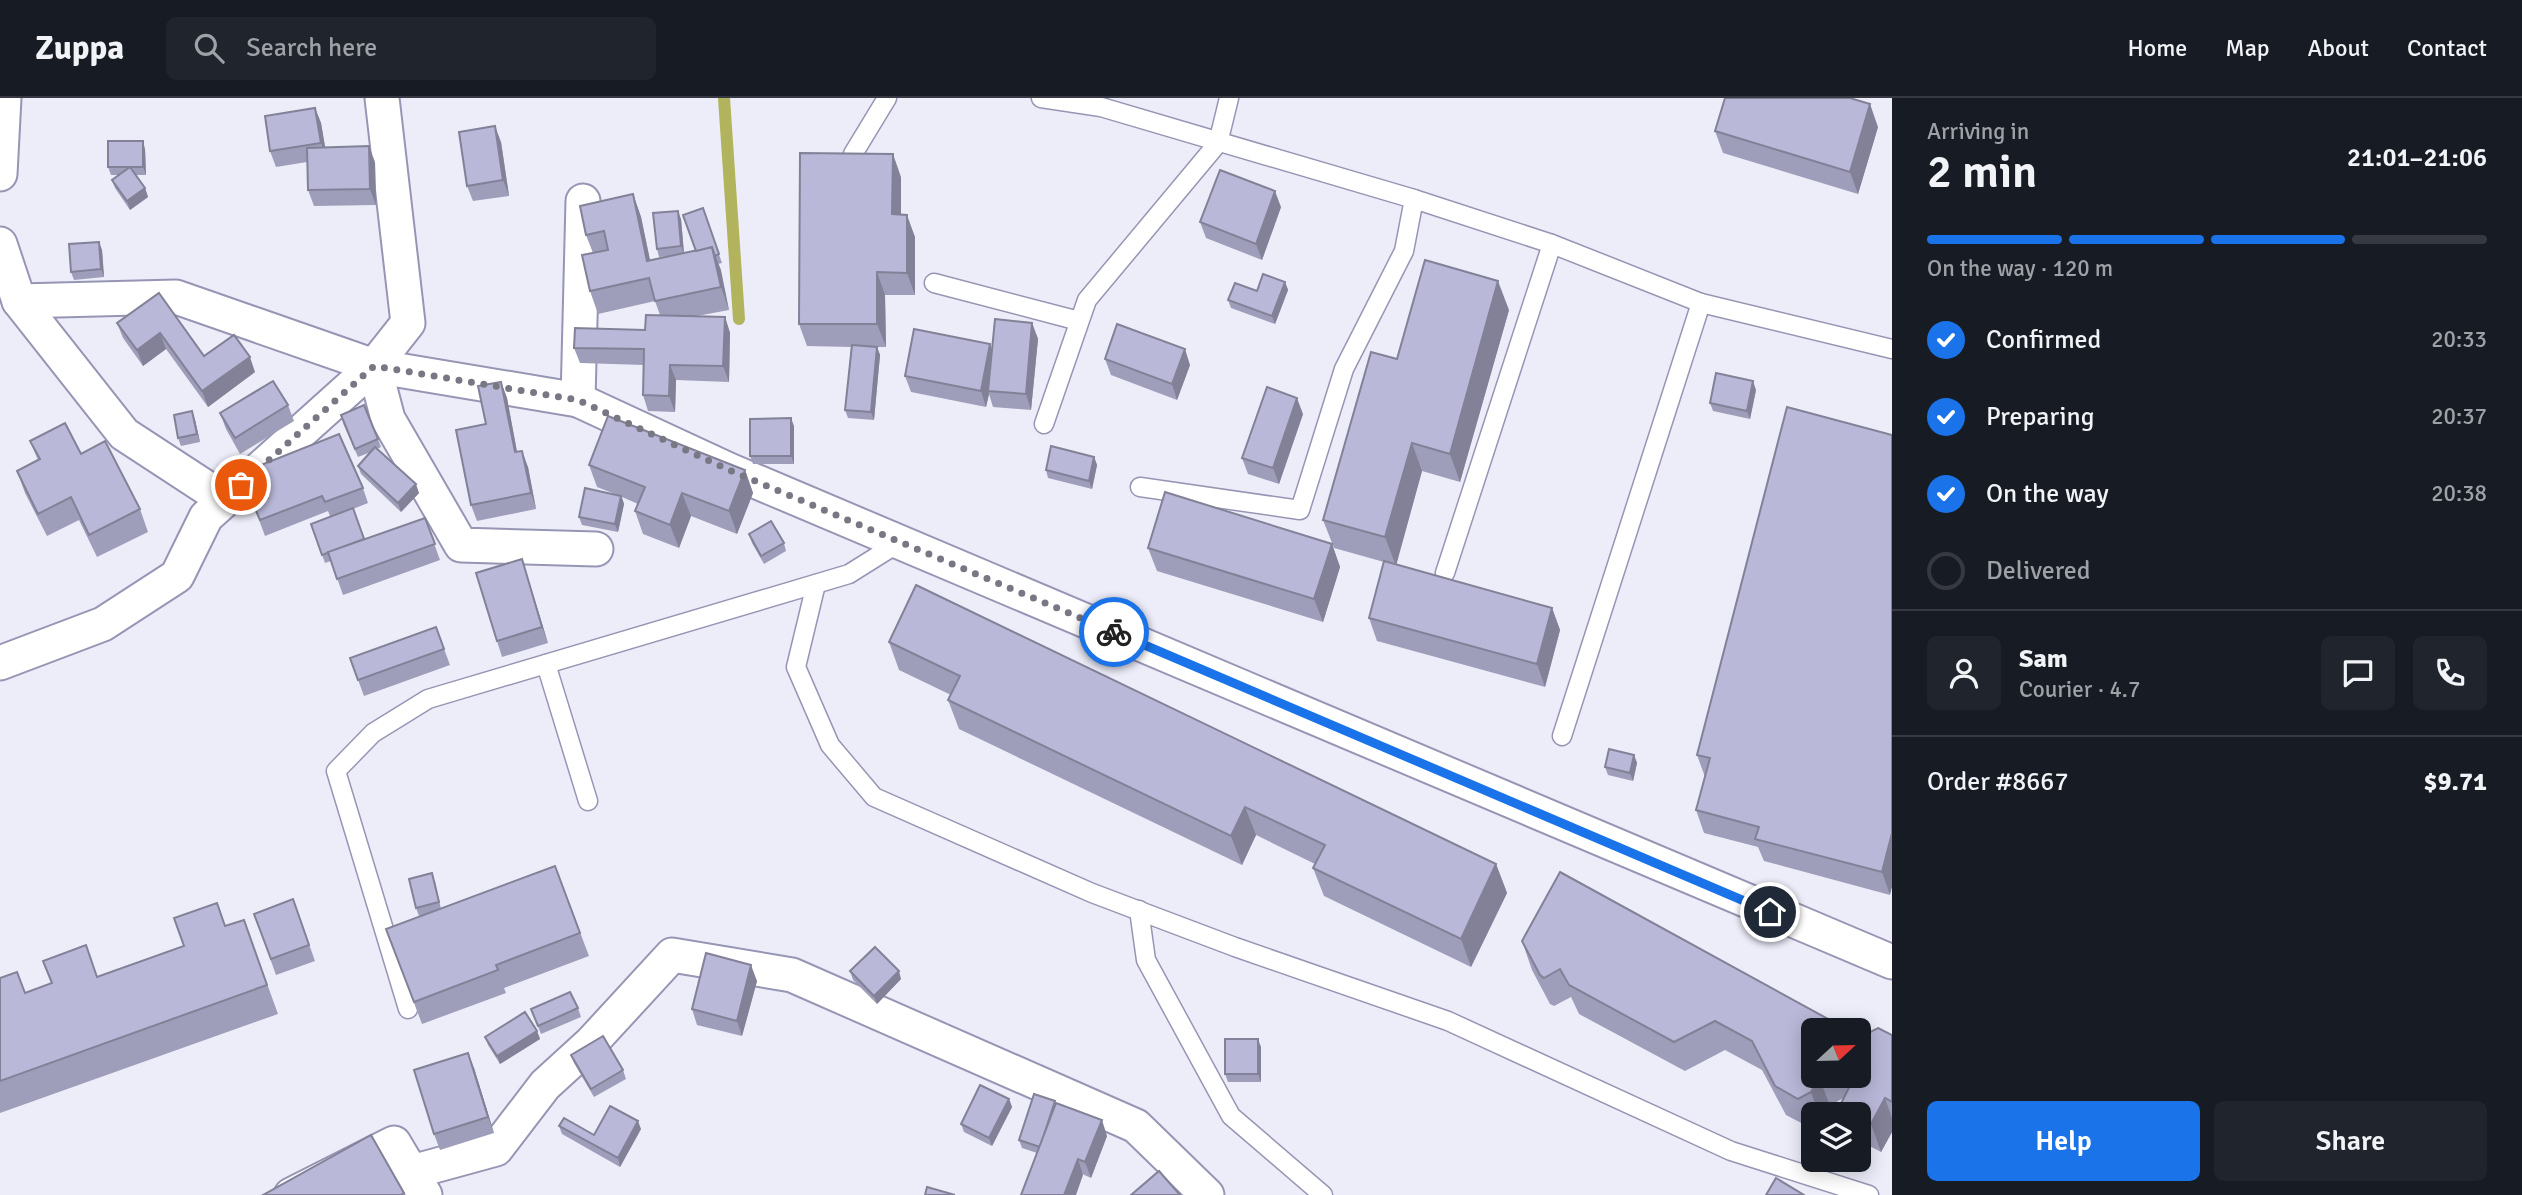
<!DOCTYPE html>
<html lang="en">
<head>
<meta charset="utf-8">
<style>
  :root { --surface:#171b24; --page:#20242c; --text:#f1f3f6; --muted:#9ea1a6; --line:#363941; --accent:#1a73e8 }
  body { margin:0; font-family:Signika,sans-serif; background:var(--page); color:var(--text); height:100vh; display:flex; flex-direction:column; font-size:26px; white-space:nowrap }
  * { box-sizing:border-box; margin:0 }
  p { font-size:23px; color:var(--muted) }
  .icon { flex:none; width:38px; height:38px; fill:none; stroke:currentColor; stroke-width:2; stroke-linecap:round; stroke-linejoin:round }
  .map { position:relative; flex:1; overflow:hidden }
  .panel { display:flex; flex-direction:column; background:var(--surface); width:630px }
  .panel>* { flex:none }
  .needle { width:46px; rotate:68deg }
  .buttons { position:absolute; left:1801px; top:920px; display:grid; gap:14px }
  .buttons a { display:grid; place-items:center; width:70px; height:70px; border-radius:10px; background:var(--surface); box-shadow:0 4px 18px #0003; font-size:35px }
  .pin { position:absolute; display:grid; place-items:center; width:60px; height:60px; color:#fff; margin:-30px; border:4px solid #fff; border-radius:50%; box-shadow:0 2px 7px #0007 }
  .courier { position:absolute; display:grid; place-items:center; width:70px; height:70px; margin:-35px; border:5px solid #1a73e8; border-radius:50%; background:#fff; color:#222; box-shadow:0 2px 9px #0007 }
  .headline em { font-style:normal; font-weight:600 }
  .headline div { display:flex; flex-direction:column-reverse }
  .headline { display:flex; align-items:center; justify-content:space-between; height:119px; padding:0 35px }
  h1 { font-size:46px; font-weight:600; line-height:52px }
  .bar { display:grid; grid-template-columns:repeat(4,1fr); gap:10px 7px; align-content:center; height:84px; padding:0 35px }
  .bar i { height:9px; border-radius:5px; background:var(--line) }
  .bar .on { background:var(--accent) }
  .bar p { grid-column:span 4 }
  .line { display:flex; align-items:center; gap:18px; padding:0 35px; border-top:2px solid var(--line) }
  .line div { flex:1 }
  .round { display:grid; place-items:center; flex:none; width:74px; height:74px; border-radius:10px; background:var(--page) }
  ol { padding:0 35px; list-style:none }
  li { display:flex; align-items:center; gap:21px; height:77px }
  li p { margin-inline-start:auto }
  li .icon { padding:7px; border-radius:50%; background:var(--accent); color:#fff; stroke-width:4 }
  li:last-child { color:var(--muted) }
  li i { width:38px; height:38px; border:4px solid var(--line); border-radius:50% }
  .action { display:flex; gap:14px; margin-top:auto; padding:14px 35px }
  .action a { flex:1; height:80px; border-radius:10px; background:var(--accent); color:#fff; font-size:28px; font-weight:600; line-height:80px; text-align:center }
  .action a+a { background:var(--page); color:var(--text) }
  header { display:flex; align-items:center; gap:42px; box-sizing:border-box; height:98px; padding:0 35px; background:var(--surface); border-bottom:2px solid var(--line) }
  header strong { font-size:33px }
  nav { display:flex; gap:38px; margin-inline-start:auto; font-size:24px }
  .search { width:490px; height:63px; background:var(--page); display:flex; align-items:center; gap:18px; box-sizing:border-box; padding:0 24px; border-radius:10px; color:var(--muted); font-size:26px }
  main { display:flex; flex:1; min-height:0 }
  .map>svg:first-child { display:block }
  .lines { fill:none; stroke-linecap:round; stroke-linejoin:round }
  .stream { stroke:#b2b45d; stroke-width:12 }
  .lane-casing { stroke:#9795b4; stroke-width:21 }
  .street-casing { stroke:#9795b4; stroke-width:37 }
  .lane { stroke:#fff; stroke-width:18 }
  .street { stroke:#fff; stroke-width:33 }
  .wall { fill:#9f9eba }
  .shaded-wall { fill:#828197 }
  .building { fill:#b9b8d8; stroke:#828197; stroke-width:2 }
  .done { stroke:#787884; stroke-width:7; stroke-dasharray:0 12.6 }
  .route { stroke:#1a73e8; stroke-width:9 }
</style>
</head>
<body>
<header>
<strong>Zuppa</strong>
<div class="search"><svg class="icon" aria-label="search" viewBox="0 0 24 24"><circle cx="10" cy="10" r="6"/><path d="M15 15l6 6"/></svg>Search here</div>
<nav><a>Home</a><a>Map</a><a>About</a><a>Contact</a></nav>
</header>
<main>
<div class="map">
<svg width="1892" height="1097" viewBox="0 0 1892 1097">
  <rect width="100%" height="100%" fill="#ededfa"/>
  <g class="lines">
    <path class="stream" d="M724,0l15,221"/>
    <defs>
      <g id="lane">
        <path d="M1041,0l60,9 313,92 138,45 149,59 191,46"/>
        <path d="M853,56l34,-56"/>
        <path d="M934,185l145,38"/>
        <path d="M1044,326l43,-124 131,-157 11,-45"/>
        <path d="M1140,389l160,23 44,-141 60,-118 10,-52"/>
        <path d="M1445,475l107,-329"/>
        <path d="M816,486l-20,83 34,78 44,52 218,96 143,54 213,74 283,130 138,44"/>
        <path d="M546,566l42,137"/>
        <path d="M1562,638l139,-433"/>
        <path d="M1139,812l7,50 85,156 92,79"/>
        <path d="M408,911l-72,-238 37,-38 55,-34 421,-125 51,-32"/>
      </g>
      <g id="street">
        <path d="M382,0l26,225 -34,43 14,53 73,126 135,4"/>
        <path d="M0,76l4,-76"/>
        <path d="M0,146l19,57 105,133 101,66"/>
        <path d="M19,203l157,-4 198,69 204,34 151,70 1163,492"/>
        <path d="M578,302l5,-199"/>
        <path d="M0,565l103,-39 74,-48 29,-59 168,-151"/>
        <path d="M412,1074l84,-23 49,-64 46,-42 81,-88 120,20 344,151 71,69"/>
        <path d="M291,1097l103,-52 31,52"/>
      </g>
    </defs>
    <use href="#lane" class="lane-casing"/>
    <use href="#street" class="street-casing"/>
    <use href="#lane" class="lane"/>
    <use href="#street" class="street"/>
  </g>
  <g class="wall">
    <path d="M315,10l6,15 4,24 50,15 1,43 -62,1 -6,-16 -1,-28 -31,5 -6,-16z"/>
    <path d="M1878,29l-20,67 -135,-41 -8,-22z"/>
    <path d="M501,44l8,54 -36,5 -6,-15z"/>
    <path d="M145,51l1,26h-10l9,13 3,9 -18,13 -15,-22 -3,-8 8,-5h-9l-3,-8z"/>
    <path d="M901,79v38l14,22v58h-30l1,52h-13h4l3,8 -6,65 -26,-2 -3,-8 6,-63 -44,-1 -8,-22z"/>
    <path d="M633,96l8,23 9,44 23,-5 -14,1 -2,-8 24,-30 3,34 12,-2 7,-43 19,55 -4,1 11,46 -32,6 28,1 5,16 -1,49 -53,-2 -1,32 -27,-1 -5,-16 1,-30 -64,-2 -6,-15 71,-18 15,-15 -5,-14 -57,13 -8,-23 3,-38 -7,-18z"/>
    <path d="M1281,109l-19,53 -56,-22 -6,-16z"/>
    <path d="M102,152l2,27 -30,3 -3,-8z"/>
    <path d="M1285,184l3,8 -13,34 -44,-16 -3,-8z"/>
    <path d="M159,195l45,63 51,16 -47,35 -42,-58 -23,17 -20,-28 -6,-15z"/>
    <path d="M1509,212l-49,172 -38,-11 -26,93 156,44 8,22 -15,57 -168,-46 -8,-23 15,-56 -50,-14 -11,-28 74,-161z"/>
    <path d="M1032,225l6,16 -7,71 -38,-3 -4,-13 -3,13 -75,-15 -6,-16 85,-32 2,6z"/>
    <path d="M1105,261l85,6 -13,35 -66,-25z"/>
    <path d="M501,284l6,16 10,54 11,15 8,42 -59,12 -6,-16 15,-81z"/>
    <path d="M1756,292l-6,29 -37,-8 -3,-8z"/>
    <path d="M288,307l6,16 -54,33 -14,-25 -6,-16z"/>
    <path d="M1787,309l103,488 -126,-34 -6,-14 -54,-14 -8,-23 9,-33 -8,-22z"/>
    <path d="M192,313l3,9 5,22 -19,4 -3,-8z"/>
    <path d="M1303,316l-24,70 -31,-10 -6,-16z"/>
    <path d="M343,325l35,16 3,8 -4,2 42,44 -18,19 -40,-38 -3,-8 13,-14 -13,5z"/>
    <path d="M794,328v38h-41l-3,-8z"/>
    <path d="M30,343l51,13 59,55 8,23 -51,25 -18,-37 -32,16 -22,-43 -8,-22 21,-11z"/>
    <path d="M1094,359l3,8 -5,24 -44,-11 -2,-8z"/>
    <path d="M589,367l156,5 8,23 -16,41 -46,-18 -12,32 -36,-14 -8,-23 3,-7 -16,-7 2,7 -6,28 -36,-7 -3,-8 36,-23 -18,-7z"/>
    <path d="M363,390l5,15 -15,6 12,30 60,-21 15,42 -97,35 -12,-34 -6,2 -14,-39 19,-8 -2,-5 -63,25 -12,-32z"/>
    <path d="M749,436l35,9 2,8 -22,13 -12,-21z"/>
    <path d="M1332,446l8,23 -17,55 -166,-51 -9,-23z"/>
    <path d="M522,461l26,84 -46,14 -5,-16z"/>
    <path d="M436,529l14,38 -86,31 -14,-38z"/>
    <path d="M889,544l607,222 11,29 -36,74 -147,-71 -11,-28 2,-4 -59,-29 -14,30 -283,-136 -11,-29 3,-5 -52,-25z"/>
    <path d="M1634,657l3,8 -4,18 -25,-6 -3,-8z"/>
    <path d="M555,768l34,90 -85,32 2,5 -84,31 -36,-95 41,-15 -8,2 -3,-8 19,-27 6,28z"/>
    <path d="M1560,774l253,204h45l34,-41v97l-11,20 -23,-12v-25h-16l-3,-8 4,-9 -13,8 -5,9h-12v10l-4,2 -23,-12 -24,-45 -37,-20 -40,21 -106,-57 -8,-17 -17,9 -4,-2 -18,-34 -10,-29z"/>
    <path d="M293,801l22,62 -39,14 -22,-61z"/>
    <path d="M244,822l34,94 -278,99v-135l25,15 72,-16 87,-31 41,-20z"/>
    <path d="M850,873l51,8 -24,25 -24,-24z"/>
    <path d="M757,883l-15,55 -45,-11 -5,-16z"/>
    <path d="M578,910l3,9 -40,17 -10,-25z"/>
    <path d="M537,933l3,8 -40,25 -12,-19 -3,-8z"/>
    <path d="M1261,949v35h-33l-3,-8z"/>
    <path d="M571,957l52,15 3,9 -32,18 -20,-34z"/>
    <path d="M474,970l20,65 -54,17 -6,-16z"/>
    <path d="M1009,1001l3,8 -20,39 -28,-14 -3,-8z"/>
    <path d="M1056,1006l51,32 -16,42 -54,-25 -15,-5 -3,-8z"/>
    <path d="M559,1028l35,9 47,-6 -21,38 -58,-33z"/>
  </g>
  <g class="shaded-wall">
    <path d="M1870,6l8,23 -20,67 -8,-22z"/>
    <path d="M315,10l6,15 6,35 -6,-15z"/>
    <path d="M495,28l6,16 8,54 -6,-16z"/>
    <path d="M143,43l2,8 1,26 -3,-8z"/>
    <path d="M369,48l6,16 1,43 -6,-16z"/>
    <path d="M893,56l8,23v60l-9,-23z"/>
    <path d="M145,90l3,9 -18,13 -3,-9z"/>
    <path d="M1275,93l6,16 -19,53 -6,-16z"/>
    <path d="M633,96l8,23 14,67 -8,-23z"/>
    <path d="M678,113l3,8 3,35 -3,-8z"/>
    <path d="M907,117l8,22v58l-8,-22z"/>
    <path d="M99,144l3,8 2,27 -3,-8z"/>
    <path d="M712,149l9,23 8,40 -8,-23z"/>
    <path d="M877,174l8,23 1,52 -9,-23z"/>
    <path d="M1498,183l11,29 -49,172 -10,-28z"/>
    <path d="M1285,184l3,8 -13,34 -3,-8z"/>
    <path d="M725,219l5,16 -1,49 -6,-16z"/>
    <path d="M1032,225l6,16 -7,71 -5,-16z"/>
    <path d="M160,235l6,16 -23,17 -6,-16z"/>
    <path d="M990,246l5,16 -7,31 1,3 -3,13 -5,-16z"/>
    <path d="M877,249l3,8 -6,65 -3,-8z"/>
    <path d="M1185,251l5,16 -13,35 -5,-16z"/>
    <path d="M250,259l5,15 -47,35 -6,-16z"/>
    <path d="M670,267l6,15 -1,32 -6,-16z"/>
    <path d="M1753,283l3,9 -6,29 -3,-8z"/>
    <path d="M501,284l6,16 13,70 -5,-16z"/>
    <path d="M1297,300l6,16 -24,70 -6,-16z"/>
    <path d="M192,313l3,9 5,22 -3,-8z"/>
    <path d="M791,320l3,8v38l-3,-8z"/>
    <path d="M1412,345l10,28 -26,95 -11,-29z"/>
    <path d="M522,353l6,16 8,42 -5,-16z"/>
    <path d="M1094,359l3,8 -5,24 -3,-8z"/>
    <path d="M745,372l8,23 -16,41 -8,-23z"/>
    <path d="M416,386l3,9 -18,19 -3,-9z"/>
    <path d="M682,395l9,23 -12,32 -9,-23z"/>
    <path d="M621,398l3,8 -6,28 -3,-8z"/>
    <path d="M1332,446l8,23 -17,55 -9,-23z"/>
    <path d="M522,461l5,16 21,68 -6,-16z"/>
    <path d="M1552,510l8,22 -15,57 -8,-23z"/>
    <path d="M1634,657l3,8 -4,18 -3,-8z"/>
    <path d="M1245,709l11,28 -14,30 -11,-29z"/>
    <path d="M1892,735v54l-2,8 -8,-23z"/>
    <path d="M1496,766l11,29 -36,74 -10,-28z"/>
    <path d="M751,867l6,16 -15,55 -5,-15z"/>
    <path d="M899,873l2,8 -24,25 -3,-8z"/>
    <path d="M537,933l3,8 -40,25 -3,-8z"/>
    <path d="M1258,941l3,8v35l-3,-8z"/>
    <path d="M468,955l6,15 20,65 -6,-16z"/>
    <path d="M1819,979l11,29 -5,9h-6l-8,-23z"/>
    <path d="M1885,1000l7,20v14l-11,20 -10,-28z"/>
    <path d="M1009,1001l3,8 -20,39 -3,-8z"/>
    <path d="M1102,1022l5,16 -16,42 -6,-16z"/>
    <path d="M638,1023l3,8 -21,38 -2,-9z"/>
    <path d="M1078,1061l5,16 -7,20h-12z"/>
  </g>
  <g class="building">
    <path d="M1725,0h125l20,6 -20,68 -135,-41z"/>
    <path d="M315,10l6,35 -51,8 -5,-35z"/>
    <path d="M495,28l8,54 -36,6 -8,-54z"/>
    <rect x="108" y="43" width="35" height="26"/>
    <path d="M369,48l1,43 -62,1 -1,-42z"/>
    <path d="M800,55l93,1 -1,60 15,1v58l-30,-1v52h-78z"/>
    <path d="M130,69l15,21 -18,13 -15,-21z"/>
    <path d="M1220,72l55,21 -19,53 -56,-22z"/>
    <path d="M633,96l14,67 65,-14 9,40 -66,14 -6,-23 -59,13 -8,-36 26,-5 -4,-19 -18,4 -6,-29z"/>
    <path d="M703,110l16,46 -4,2 -3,-9 -16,4 -13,-36z"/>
    <path d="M678,113l3,35 -24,3 -4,-36z"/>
    <path d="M99,144l2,27 -30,3 -2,-28z"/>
    <path d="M1425,162l73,21 -48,173 -38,-11 -27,94 -62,-17 48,-168 26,7z"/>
    <path d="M1263,176l22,8 -13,34 -44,-16 7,-17 22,8z"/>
    <path d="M159,195l45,63 30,-21 16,22 -48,34 -42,-58 -23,17 -20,-27z"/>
    <path d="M646,217l79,2 -2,49 -53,-1 -1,31 -26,-1 1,-46 -70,-1 1,-20 70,2z"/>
    <path d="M995,221l37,4 -6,71 -38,-3z"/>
    <path d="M1117,226l68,25 -13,35 -67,-25z"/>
    <path d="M914,231l76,15 -9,47 -76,-15z"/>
    <path d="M852,247l25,2 -6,65 -26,-2z"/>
    <path d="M1716,275l37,8 -6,30 -37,-8z"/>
    <path d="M273,283l15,24 -53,33 -15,-25z"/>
    <path d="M501,284l14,70 7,-1 9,42 -60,12 -15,-75 30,-6 -8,-38z"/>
    <path d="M1267,289l30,11 -24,70 -31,-10z"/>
    <path d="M364,307l14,34 -23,10 -14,-34z"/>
    <path d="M1787,309l105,28v398l-10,39 -127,-33 4,-12 -63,-17 14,-52 -13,-3z"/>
    <path d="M192,313l5,23 -19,4 -4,-23z"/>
    <path d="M608,318l137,54 -16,41 -47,-18 -12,32 -35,-14 10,-24 -56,-22z"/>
    <path d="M791,320v38h-41v-37z"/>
    <path d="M65,325l16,31 24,-13 35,68 -51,26 -18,-38 -33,17 -21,-43 23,-12 -10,-18z"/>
    <path d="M339,336l24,54 -38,14 -3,-6 -62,24 -7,-16 15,-6 -12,-31z"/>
    <path d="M1051,348l43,11 -5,24 -43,-11z"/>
    <path d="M375,349l41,37 -18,19 -40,-37z"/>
    <path d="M585,390l36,8 -6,28 -36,-7z"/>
    <path d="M1165,394l167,52 -18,55 -166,-51z"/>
    <path d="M353,410l11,31 -42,16 -11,-31z"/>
    <path d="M425,420l10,26 -98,35 -9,-27z"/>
    <path d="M771,423l13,22 -23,13 -12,-22z"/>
    <path d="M522,461l20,68 -45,14 -21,-68z"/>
    <path d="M1384,463l168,47 -15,56 -168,-46z"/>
    <path d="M916,487l580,279 -35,75 -148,-71 12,-23 -80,-38 -14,29 -283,-136 12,-24 -71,-34z"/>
    <path d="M436,529l8,22 -86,31 -8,-22z"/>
    <path d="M1609,651l25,6 -4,18 -25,-6z"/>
    <path d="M555,768l25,67 -84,32 2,5 -84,32 -28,-73z"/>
    <path d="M1560,774l290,159h-37v45h8l-10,16 -13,7 -23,-13 -23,-45 -37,-20 -41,21 -105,-57 -9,-16 -16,9 -4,-3 -18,-34z"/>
    <path d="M432,775l7,29 -23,6 -7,-29z"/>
    <path d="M293,801l16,46 -38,14 -17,-45z"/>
    <path d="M217,805l8,23 19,-6 23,65 -267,96v-103l17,-6 8,21 27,-10 -9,-22 43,-16 11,32 87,-31 -10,-28z"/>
    <path d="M875,849l24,24 -25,25 -24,-25z"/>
    <path d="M706,855l45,12 -14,56 -45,-12z"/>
    <path d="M570,894l8,16 -40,18 -7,-17z"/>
    <path d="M525,914l12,19 -40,25 -12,-19z"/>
    <path d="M1878,930l14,7v67l-7,-4 -14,26 -13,-7v-2h-4l-15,-8 12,-23 -4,-8h11v-38z"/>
    <path d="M603,938l20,34 -32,19 -20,-34z"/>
    <rect x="1225" y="941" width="33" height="35"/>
    <path d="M468,955l20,64 -54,17 -20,-64z"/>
    <path d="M980,987l29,14 -20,39 -28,-14z"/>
    <path d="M1034,996l21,7 -15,46 -21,-7z"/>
    <path d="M1056,1005l46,17 -17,42 -7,-3 -14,36h-43z"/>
    <path d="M610,1008l28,15 -20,37 -59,-32 5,-8 30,17z"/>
    <path d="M371,1037l33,58 -3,2h-138z"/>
    <path d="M1159,1073l21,24h-49z"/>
    <path d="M1776,1080l28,17h-38z"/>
    <path d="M927,1089l28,8h-30z"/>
  </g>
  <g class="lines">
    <path class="done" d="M241,387l133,-119 204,34 151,70 385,162"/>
    <path class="route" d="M1114,534l656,280"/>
  </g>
</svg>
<div class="buttons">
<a><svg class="needle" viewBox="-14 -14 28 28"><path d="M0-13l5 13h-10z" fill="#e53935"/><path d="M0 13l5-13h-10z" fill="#9ea1a6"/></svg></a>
<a><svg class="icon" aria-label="layers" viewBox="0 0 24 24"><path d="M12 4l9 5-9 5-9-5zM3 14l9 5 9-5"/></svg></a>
</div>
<div class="pin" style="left:241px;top:387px;background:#ea580c"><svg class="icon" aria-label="bag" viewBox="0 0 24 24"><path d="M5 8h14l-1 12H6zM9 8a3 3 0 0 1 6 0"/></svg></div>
<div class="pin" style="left:1770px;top:814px;background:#1f2937"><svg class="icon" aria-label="home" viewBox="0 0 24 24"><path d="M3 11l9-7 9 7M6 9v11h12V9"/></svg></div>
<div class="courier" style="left:1114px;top:534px"><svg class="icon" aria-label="bike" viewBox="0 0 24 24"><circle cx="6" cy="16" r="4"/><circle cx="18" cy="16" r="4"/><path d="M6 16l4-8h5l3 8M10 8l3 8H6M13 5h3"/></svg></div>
</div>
<section class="panel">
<div class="headline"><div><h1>2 min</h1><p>Arriving in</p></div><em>21:01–21:06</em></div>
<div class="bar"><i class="on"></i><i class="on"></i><i class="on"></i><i></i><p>On the way · 120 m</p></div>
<ol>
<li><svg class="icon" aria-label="check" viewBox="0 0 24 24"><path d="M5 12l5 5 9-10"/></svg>Confirmed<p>20:33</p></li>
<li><svg class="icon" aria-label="check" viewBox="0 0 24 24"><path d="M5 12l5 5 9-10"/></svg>Preparing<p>20:37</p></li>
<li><svg class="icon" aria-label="check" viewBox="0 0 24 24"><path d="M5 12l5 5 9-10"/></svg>On the way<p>20:38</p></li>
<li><i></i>Delivered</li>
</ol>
<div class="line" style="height:126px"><a class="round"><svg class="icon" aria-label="person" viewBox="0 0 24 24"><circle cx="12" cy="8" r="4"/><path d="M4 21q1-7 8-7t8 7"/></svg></a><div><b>Sam</b><p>Courier · 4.7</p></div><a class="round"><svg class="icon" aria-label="chat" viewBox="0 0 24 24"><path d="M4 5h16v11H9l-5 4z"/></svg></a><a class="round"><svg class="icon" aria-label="phone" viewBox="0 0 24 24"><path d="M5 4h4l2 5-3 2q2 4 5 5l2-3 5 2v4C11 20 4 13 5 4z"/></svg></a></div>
<div class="line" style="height:91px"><div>Order #8667</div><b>$9.71</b></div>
<div class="action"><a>Help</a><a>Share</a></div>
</section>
</main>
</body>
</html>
